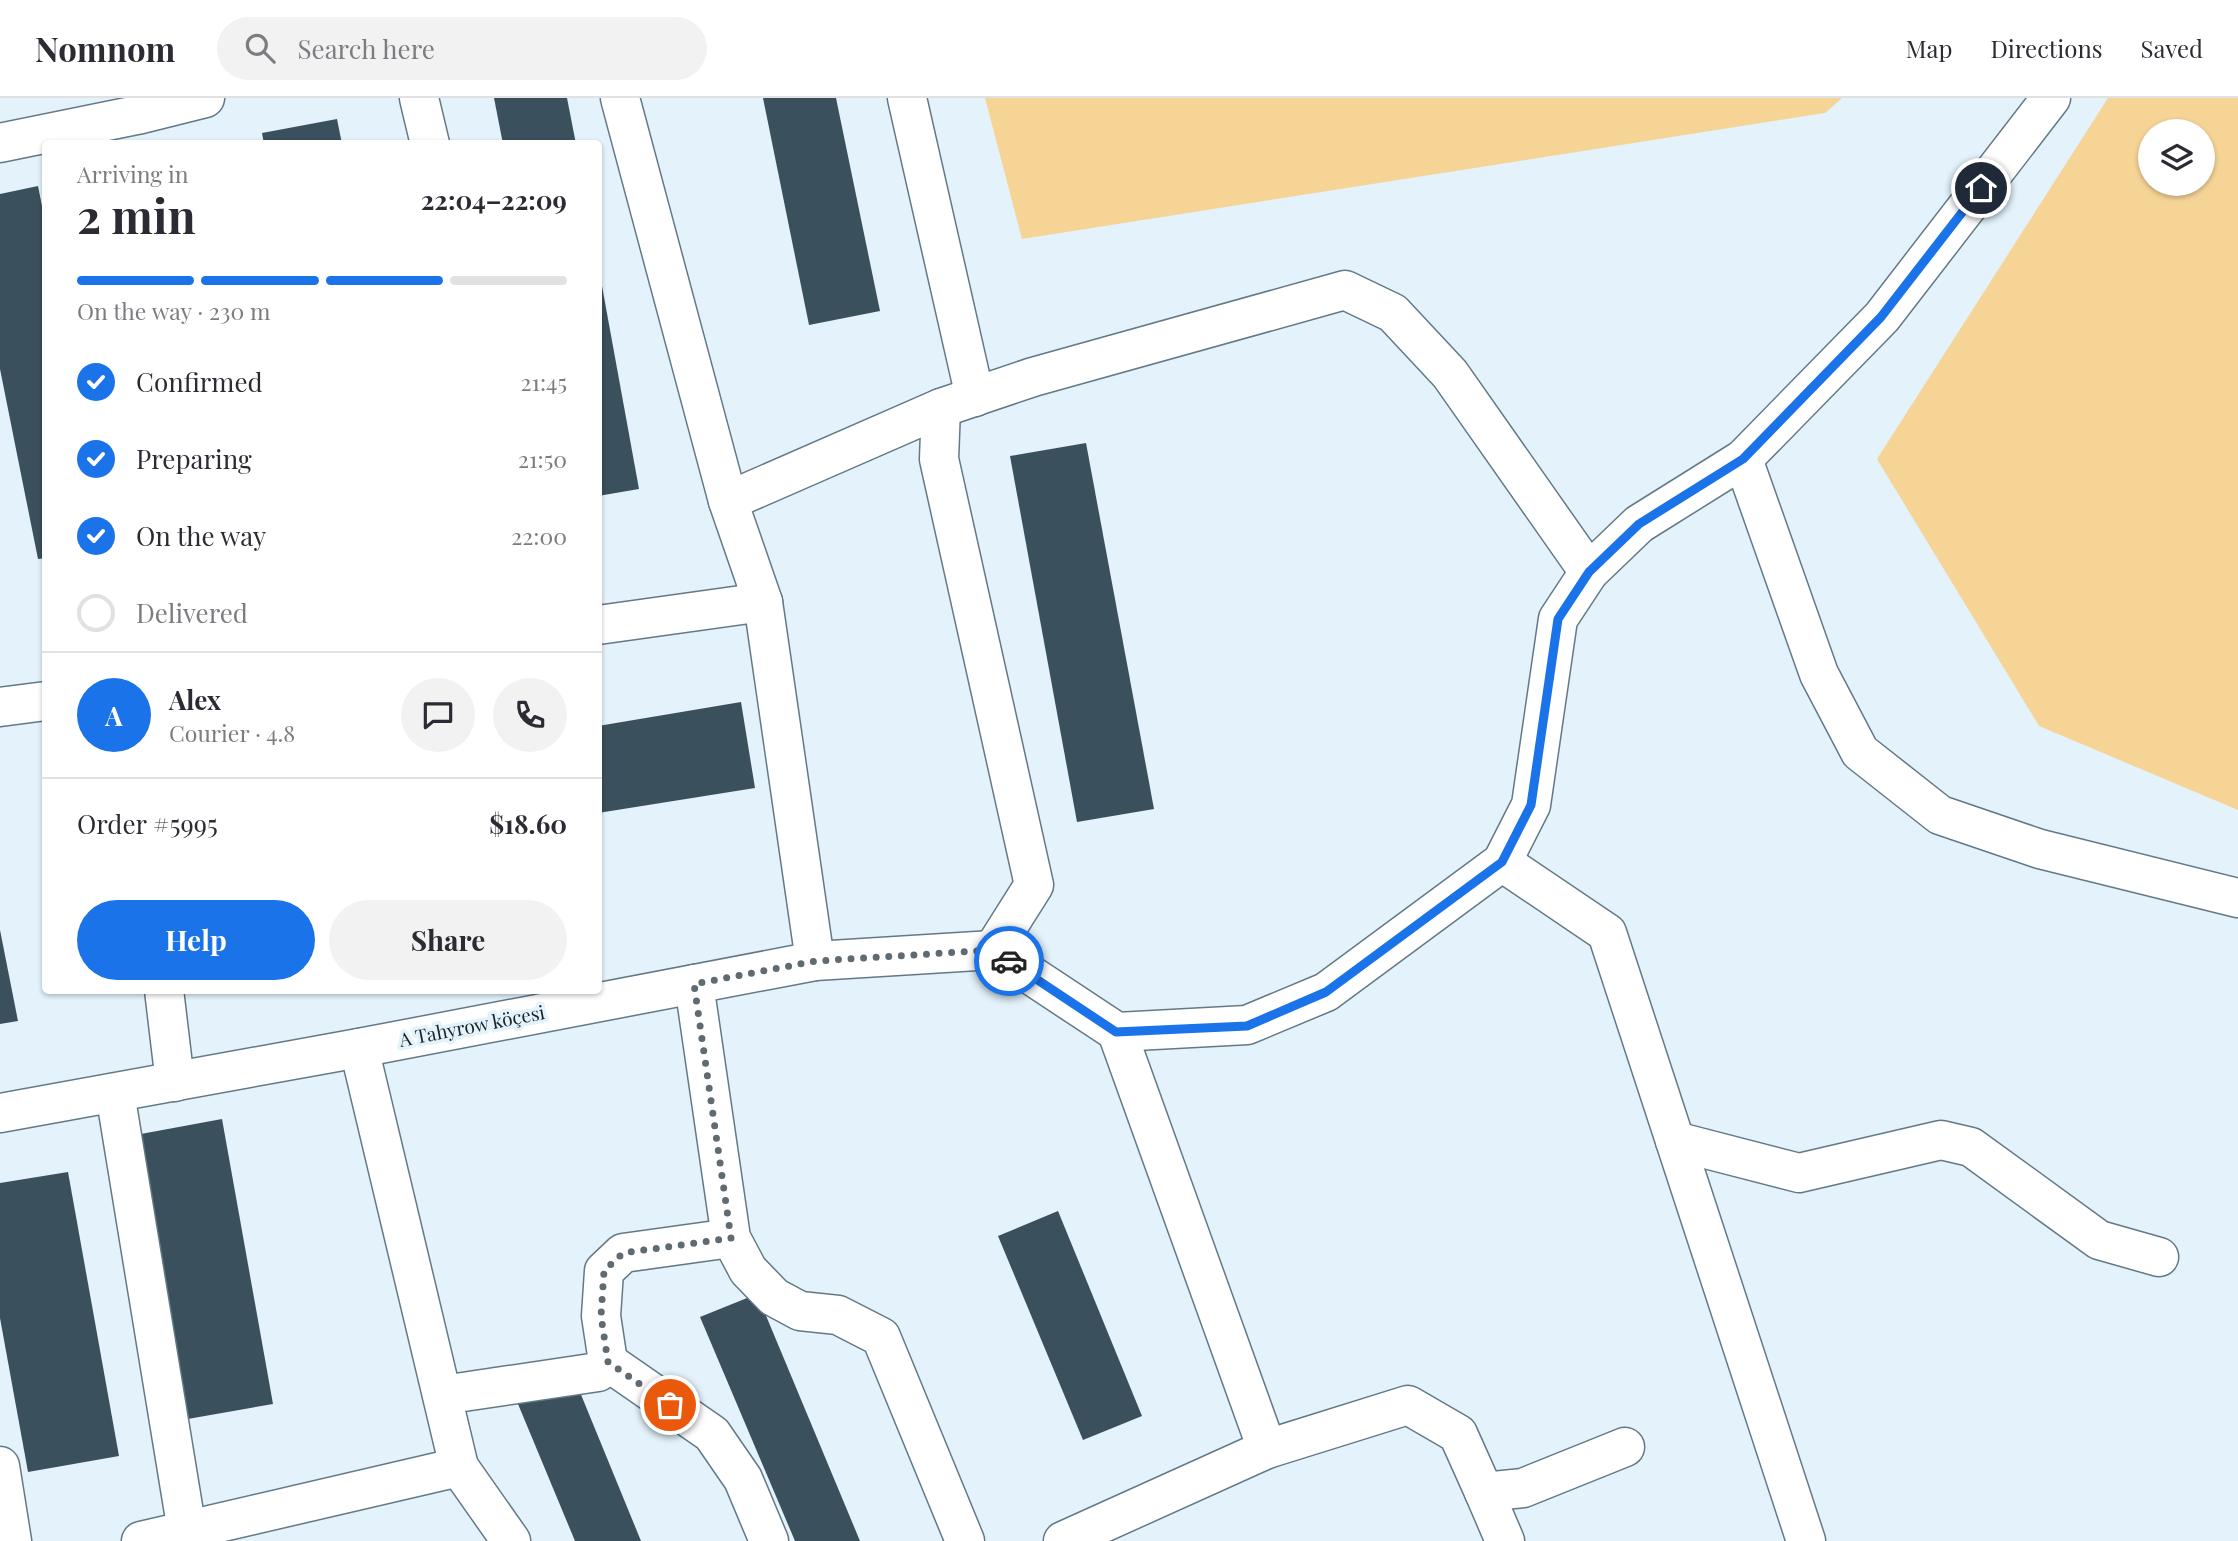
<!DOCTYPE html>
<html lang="en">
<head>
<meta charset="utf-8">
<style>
  :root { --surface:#fff; --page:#f2f2f3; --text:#2b2b33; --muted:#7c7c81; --line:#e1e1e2; --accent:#1a73e8 }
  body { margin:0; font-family:"Playfair Display",serif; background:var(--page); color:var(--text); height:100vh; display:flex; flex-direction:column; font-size:26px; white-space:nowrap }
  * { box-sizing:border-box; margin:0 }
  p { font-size:23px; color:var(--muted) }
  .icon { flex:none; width:38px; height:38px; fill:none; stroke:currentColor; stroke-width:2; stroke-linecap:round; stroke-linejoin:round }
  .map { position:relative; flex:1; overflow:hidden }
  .side { position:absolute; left:42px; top:42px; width:560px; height:854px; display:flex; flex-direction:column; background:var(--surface); border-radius:7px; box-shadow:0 2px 5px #0004 }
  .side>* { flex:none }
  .fabs { position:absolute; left:2138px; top:21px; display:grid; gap:14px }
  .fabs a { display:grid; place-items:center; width:77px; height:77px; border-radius:50%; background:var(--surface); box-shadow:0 2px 5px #0004; font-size:35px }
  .pin { position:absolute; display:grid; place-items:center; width:60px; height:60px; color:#fff; margin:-30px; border:4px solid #fff; border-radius:50%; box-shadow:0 2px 7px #0007 }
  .courier { position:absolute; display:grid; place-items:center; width:70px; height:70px; margin:-35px; border:5px solid #1a73e8; border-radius:50%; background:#fff; color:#222; box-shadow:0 2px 9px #0007 }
  .summary em { font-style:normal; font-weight:700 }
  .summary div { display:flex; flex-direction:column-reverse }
  .summary { display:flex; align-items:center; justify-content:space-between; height:119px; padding:0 35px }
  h1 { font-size:46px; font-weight:700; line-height:52px }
  .bar { display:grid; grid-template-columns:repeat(4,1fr); gap:10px 7px; align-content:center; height:84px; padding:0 35px }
  .bar i { height:9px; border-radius:5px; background:var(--line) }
  .bar .on { background:var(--accent) }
  .bar p { grid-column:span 4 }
  .line { display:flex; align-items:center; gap:18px; padding:0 35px; border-top:2px solid var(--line) }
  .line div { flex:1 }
  .round { display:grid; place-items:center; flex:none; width:74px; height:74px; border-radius:37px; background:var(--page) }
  ol { padding:0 35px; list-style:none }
  li { display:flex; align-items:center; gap:21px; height:77px }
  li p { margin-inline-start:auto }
  li .icon { padding:7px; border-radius:50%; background:var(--accent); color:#fff; stroke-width:4 }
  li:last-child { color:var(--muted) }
  li i { width:38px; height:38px; border:4px solid var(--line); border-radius:50% }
  .action { display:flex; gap:14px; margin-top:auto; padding:14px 35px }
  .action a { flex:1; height:80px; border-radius:42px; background:var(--accent); color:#fff; font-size:28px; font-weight:700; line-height:80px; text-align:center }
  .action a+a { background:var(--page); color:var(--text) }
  header { display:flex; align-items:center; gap:42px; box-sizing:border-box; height:98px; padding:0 35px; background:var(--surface); border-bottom:2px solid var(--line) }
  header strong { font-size:33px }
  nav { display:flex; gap:38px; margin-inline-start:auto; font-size:24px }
  .search { width:490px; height:63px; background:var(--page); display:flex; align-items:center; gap:18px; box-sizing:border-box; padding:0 24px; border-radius:38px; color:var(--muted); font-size:26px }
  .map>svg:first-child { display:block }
  .green { fill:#f6d496; fill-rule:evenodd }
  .building { fill:#3b505d }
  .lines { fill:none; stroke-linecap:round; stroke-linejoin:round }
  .minor-casing { stroke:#637987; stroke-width:41 }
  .minor { stroke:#fff; stroke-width:38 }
  .done { stroke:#5f6a71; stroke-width:7; stroke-dasharray:0 12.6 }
  .route { stroke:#1a73e8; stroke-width:9 }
  .labels { text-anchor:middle; stroke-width:7; stroke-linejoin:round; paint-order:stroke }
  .street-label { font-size:19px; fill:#182126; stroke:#e3f2fb }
</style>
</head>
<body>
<header>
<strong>Nomnom</strong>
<div class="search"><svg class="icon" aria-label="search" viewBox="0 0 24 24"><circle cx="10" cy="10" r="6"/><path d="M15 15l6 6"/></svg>Search here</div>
<nav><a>Map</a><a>Directions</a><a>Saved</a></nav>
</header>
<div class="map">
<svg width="2238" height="1443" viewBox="0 0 2238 1443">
  <rect width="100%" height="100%" fill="#e3f2fb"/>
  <g class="green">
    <path d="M985,0h857l-17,15 -803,126z"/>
    <path d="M2108,0h130v712l-199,-84 -162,-267zM2151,33h52v53h-52z"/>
  </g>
  <g class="building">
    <path d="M494,0h73l9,46h-73z"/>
    <path d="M763,0h73l44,213 -71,14z"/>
    <path d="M337,21l5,25h-78l-2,-11z"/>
    <path d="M38,88l8,40v332l-8,1 -38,-190v-175z"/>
    <path d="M600,177l39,214 -41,7v-220z"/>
    <path d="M1086,345l68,366 -77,13 -67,-366z"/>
    <path d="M741,604l14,86 -157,25v-87z"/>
    <path d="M0,832l18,91 -18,3z"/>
    <path d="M222,1021l51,285 -91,16 -52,-284z"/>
    <path d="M68,1074l51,284 -91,16 -28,-154v-135z"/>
    <path d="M1058,1113l84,205 -59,24 -85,-204z"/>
    <path d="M757,1196l103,247h-65l-95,-224z"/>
    <path d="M575,1282l66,161h-66l-57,-137z"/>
  </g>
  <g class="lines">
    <defs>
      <g id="minor">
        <path d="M419,0l11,46"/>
        <path d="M620,0l108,403 35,101 52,359"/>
        <path d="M907,0l68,299"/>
        <path d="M0,45l137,-28 68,-17"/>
        <path d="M1743,361l76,215 41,78 80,63 100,34 198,49"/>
        <path d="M728,403l213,-93"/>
        <path d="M598,527l165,-23"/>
        <path d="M0,609l46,-6"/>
        <path d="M1502,764l105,71 199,608"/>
        <path d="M993,852l41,-65 -95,-426 2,-51 92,-31 312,-87 48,23 57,61 139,198"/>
        <path d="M694,886l37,254 17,32 26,27 26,14 38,4 43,22 84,204"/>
        <path d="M164,892l11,92"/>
        <path d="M1117,934l150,417"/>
        <path d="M115,995l72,438"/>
        <path d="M0,1015l359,-65 456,-87 178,-11 124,82 130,-7 79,-33 176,-130 29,-57 27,-186 31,-47 50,-48 104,-65 139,-142 169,-219"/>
        <path d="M1675,1043l124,32 142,-33 30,7 128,93 60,17"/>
        <path d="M608,1264l104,72 31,45 26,62"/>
        <path d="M443,1297l155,-23 10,-10 -7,-46 3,-45 19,-18 108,-15"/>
        <path d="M0,1368l12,75"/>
        <path d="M459,1369l52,74"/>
        <path d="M1484,1394l21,49"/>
        <path d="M141,1443l318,-74 -100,-419"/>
        <path d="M1063,1443l204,-92 141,-44 50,29 26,58 39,-4 102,-41"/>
      </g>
    </defs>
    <use href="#minor" class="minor-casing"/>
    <use href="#minor" class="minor"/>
  </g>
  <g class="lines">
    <path class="done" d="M670,1307l-62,-43 -7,-46 3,-45 19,-18 108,-15 -37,-254 122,-23 177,-11 16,11"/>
    <path class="route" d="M1009,863l107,71 131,-6 79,-34 176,-130 29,-57 27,-186 31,-47 50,-48 104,-65 138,-142 100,-129"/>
  </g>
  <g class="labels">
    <g class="street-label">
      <text transform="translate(472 928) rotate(-11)" y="7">A Tahyrow köçesi</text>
    </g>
  </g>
</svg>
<div class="fabs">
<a><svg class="icon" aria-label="layers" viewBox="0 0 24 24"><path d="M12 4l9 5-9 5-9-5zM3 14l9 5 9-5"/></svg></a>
</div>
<div class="pin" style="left:670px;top:1307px;background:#ea580c"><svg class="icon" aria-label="bag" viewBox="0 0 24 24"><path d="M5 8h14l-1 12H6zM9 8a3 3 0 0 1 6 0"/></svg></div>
<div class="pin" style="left:1981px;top:90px;background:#1f2937"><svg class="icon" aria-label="home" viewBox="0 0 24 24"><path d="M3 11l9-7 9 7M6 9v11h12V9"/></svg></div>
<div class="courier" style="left:1009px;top:863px"><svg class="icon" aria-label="car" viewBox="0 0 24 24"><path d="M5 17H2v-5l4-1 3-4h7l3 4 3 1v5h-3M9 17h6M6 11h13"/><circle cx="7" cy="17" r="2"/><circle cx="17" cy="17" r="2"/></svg></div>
<section class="side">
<div class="summary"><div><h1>2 min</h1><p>Arriving in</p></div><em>22:04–22:09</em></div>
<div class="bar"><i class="on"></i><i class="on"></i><i class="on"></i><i></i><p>On the way · 230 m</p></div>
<ol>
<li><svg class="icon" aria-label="check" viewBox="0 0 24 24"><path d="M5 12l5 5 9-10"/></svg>Confirmed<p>21:45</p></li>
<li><svg class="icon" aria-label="check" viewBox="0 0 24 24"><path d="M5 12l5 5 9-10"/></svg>Preparing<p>21:50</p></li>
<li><svg class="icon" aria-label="check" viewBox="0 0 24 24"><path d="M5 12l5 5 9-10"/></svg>On the way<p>22:00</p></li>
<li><i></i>Delivered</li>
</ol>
<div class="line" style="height:126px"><b class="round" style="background:var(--accent);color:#fff">A</b><div><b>Alex</b><p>Courier · 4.8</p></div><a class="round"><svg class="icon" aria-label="chat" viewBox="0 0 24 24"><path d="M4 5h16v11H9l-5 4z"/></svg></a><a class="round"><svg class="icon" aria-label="phone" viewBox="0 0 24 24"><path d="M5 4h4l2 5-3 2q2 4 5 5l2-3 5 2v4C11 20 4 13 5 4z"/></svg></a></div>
<div class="line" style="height:91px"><div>Order #5995</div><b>$18.60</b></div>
<div class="action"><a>Help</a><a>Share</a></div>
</section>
</div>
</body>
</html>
